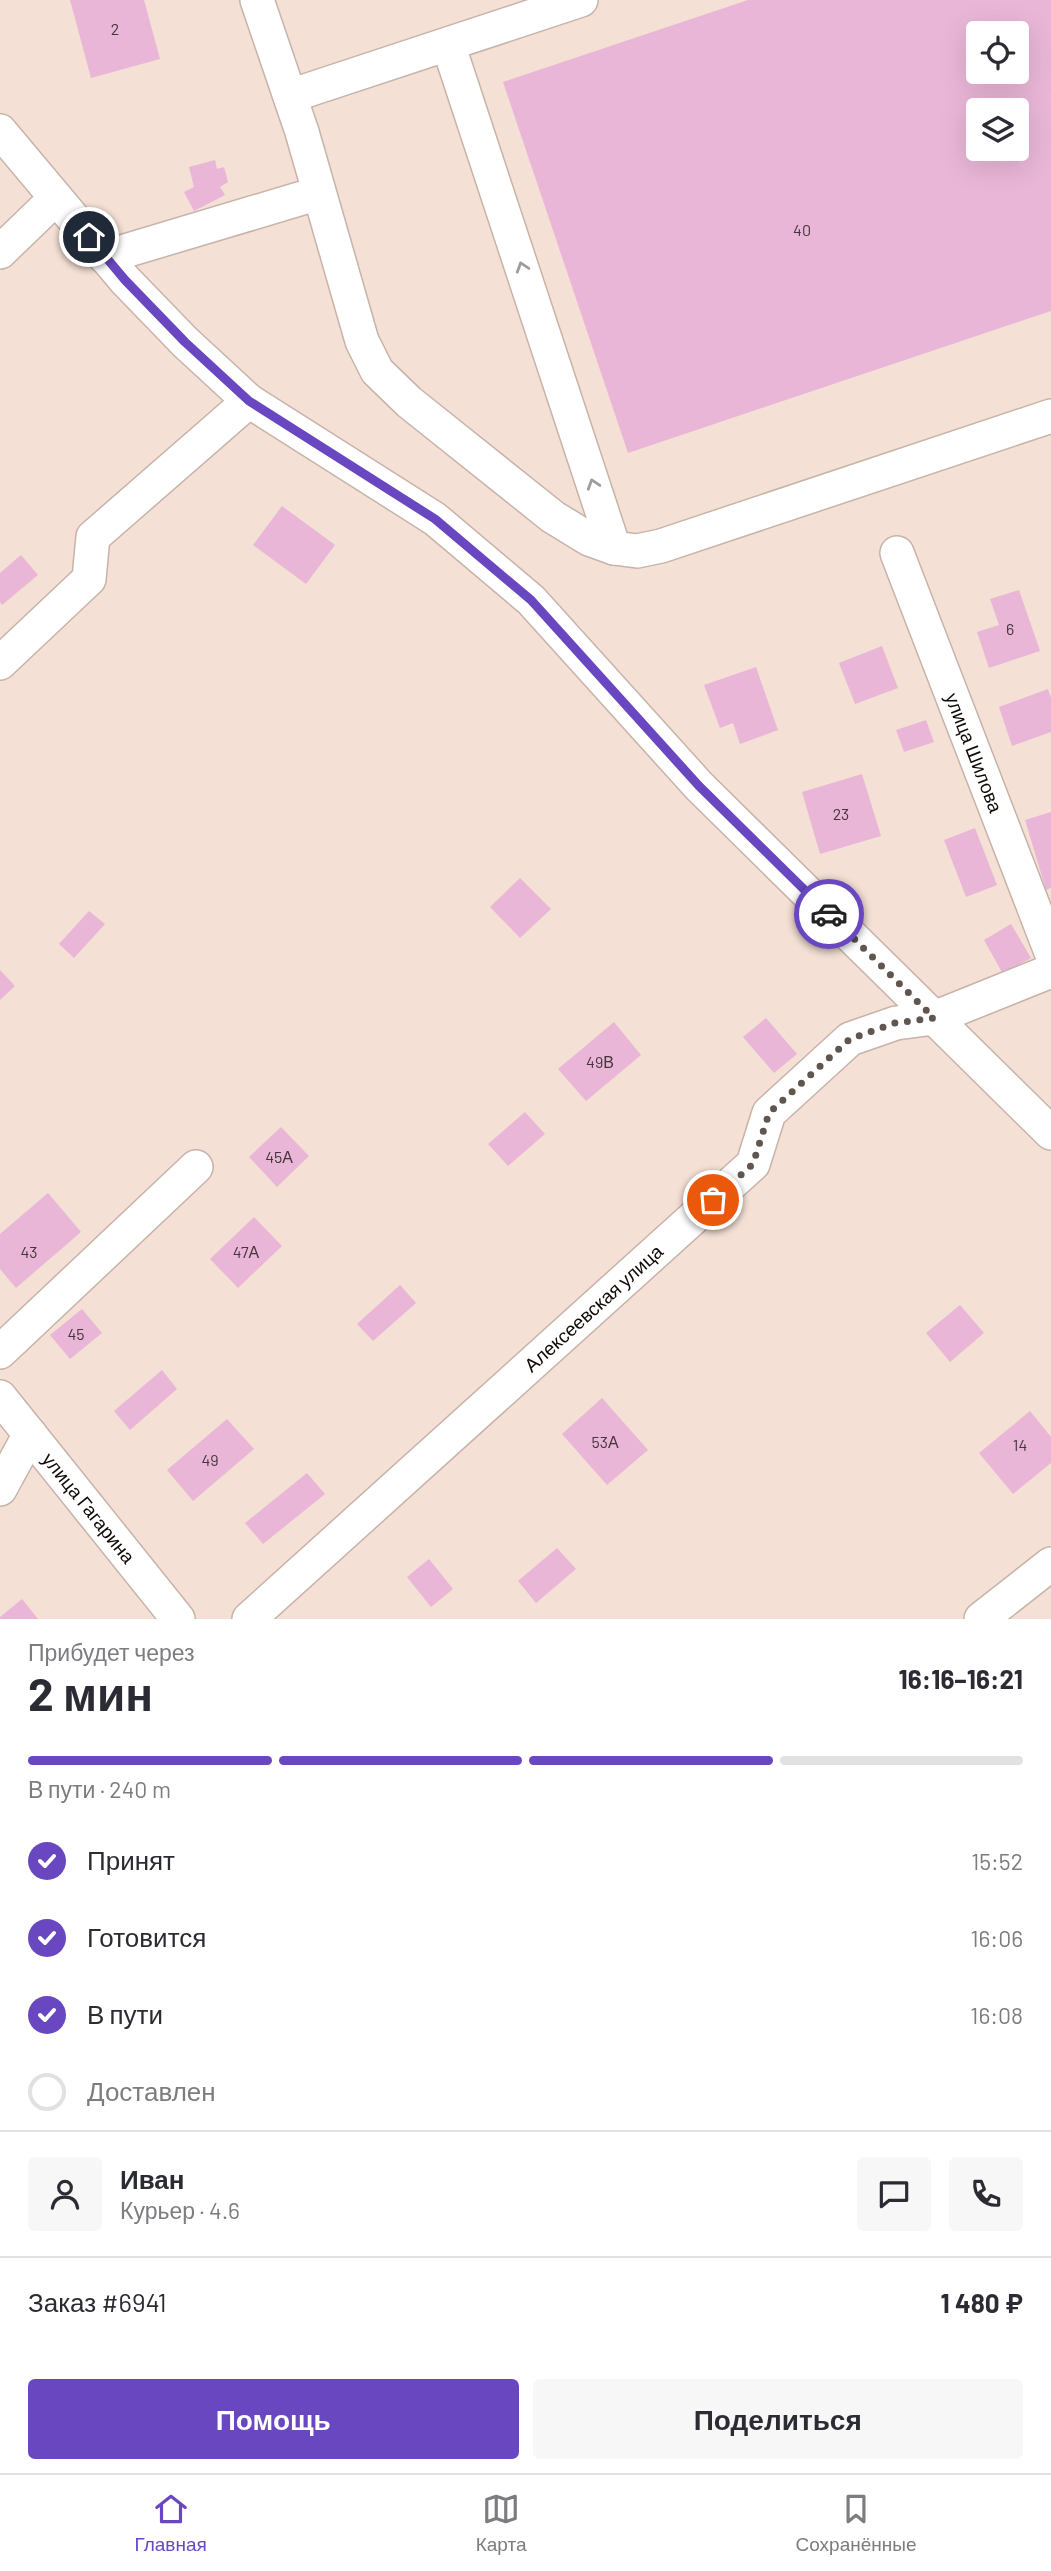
<!DOCTYPE html>
<html lang="ru">
<head>
<meta charset="utf-8">
<style>
  :root { --surface:#fff; --page:#f7f7f7; --text:#2b2b33; --muted:#7c7c81; --line:#e1e1e2; --accent:#6947c0 }
  body { margin:0; font-family:Barlow,sans-serif; background:var(--page); color:var(--text); height:100vh; display:flex; flex-direction:column; font-size:26px; white-space:nowrap }
  * { box-sizing:border-box; margin:0 }
  p { font-size:23px; color:var(--muted) }
  .icon { flex:none; width:38px; height:38px; fill:none; stroke:currentColor; stroke-width:2; stroke-linecap:round; stroke-linejoin:round }
  .map { position:relative; height:1619px; overflow:hidden }
  .drawer { display:flex; flex-direction:column; background:var(--surface); flex:1 }
  .drawer>* { flex:none }
  .buttons { position:absolute; left:966px; top:21px; display:grid; gap:14px }
  .buttons a { display:grid; place-items:center; width:63px; height:63px; border-radius:7px; background:var(--surface); box-shadow:0 7px 28px #0002; font-size:35px }
  .pin { position:absolute; display:grid; place-items:center; width:60px; height:60px; color:#fff; margin:-30px; border:4px solid #fff; border-radius:50%; box-shadow:0 2px 7px #0007 }
  .courier { position:absolute; display:grid; place-items:center; width:70px; height:70px; margin:-35px; border:5px solid #6947c0; border-radius:50%; background:#fff; color:#222; box-shadow:0 2px 9px #0007 }
  .summary em { font-style:normal; font-weight:700 }
  .summary div { display:flex; flex-direction:column-reverse }
  .summary { display:flex; align-items:center; justify-content:space-between; height:119px; padding:0 28px }
  h1 { font-size:46px; font-weight:700; line-height:52px }
  .bar { display:grid; grid-template-columns:repeat(4,1fr); gap:10px 7px; align-content:center; height:84px; padding:0 28px }
  .bar i { height:9px; border-radius:5px; background:var(--line) }
  .bar .selected { background:var(--accent) }
  .bar p { grid-column:span 4 }
  .line { display:flex; align-items:center; gap:18px; padding:0 28px; border-top:2px solid var(--line) }
  .line div { flex:1 }
  .round { display:grid; place-items:center; flex:none; width:74px; height:74px; border-radius:7px; background:var(--page) }
  ol { padding:0 28px; list-style:none }
  li { display:flex; align-items:center; gap:21px; height:77px }
  li p { margin-inline-start:auto }
  li .icon { padding:7px; border-radius:50%; background:var(--accent); color:#fff; stroke-width:4 }
  li:last-child { color:var(--muted) }
  li i { width:38px; height:38px; border:4px solid var(--line); border-radius:50% }
  .cta { display:flex; gap:14px; margin-top:auto; padding:14px 28px }
  .cta a { flex:1; height:80px; border-radius:7px; background:var(--accent); color:#fff; font-size:28px; font-weight:700; line-height:80px; text-align:center }
  .cta a+a { background:var(--page); color:var(--text) }
  .dock { display:flex; justify-content:space-around; align-items:center; height:98px; border-top:2px solid var(--line); background:var(--surface); font-size:19px; color:var(--muted) }
  .dock a { display:grid; justify-items:center; gap:4px }
  .dock .selected { color:var(--accent) }
  .map>svg:first-child { display:block }
  .building { fill:#e9b6d7; fill-rule:evenodd }
  .lines { fill:none; stroke-linecap:round; stroke-linejoin:round }
  .minor-casing { stroke:#c7b3a9; stroke-width:36 }
  .minor { stroke:#fff; stroke-width:33 }
  .oneway { stroke:#9f9d9c }
  .done { stroke:#60554f; stroke-width:7; stroke-dasharray:0 12.6 }
  .route { stroke:#6947c0; stroke-width:9 }
  .labels { text-anchor:middle; stroke-width:7; stroke-linejoin:round; paint-order:stroke }
  .number-label { font-size:16px; fill:#46353b }
  .street-label { font-size:19px; fill:#100a07; stroke:#fff }
</style>
</head>
<body>
<div class="map">
<svg width="1051" height="1619" viewBox="0 0 1051 1619">
  <rect width="100%" height="100%" fill="#f4e0d5"/>
  <g class="building">
    <path d="M70,0h74l16,59 -69,19z"/>
    <path d="M748,0h303v311l-423,142 -125,-371zM978,33h39v39h-39zM978,110h39v39h-39z"/>
    <path d="M215,160l2,9 7,-2 4,15 -8,5 5,8 -31,16 -10,-19 10,-5 -5,-20z"/>
    <path d="M282,506l53,39 -29,39 -53,-39z"/>
    <path d="M21,555l17,20 -36,30 -2,-3v-29z"/>
    <path d="M1019,590l21,61 -51,17 -12,-36 22,-7 -9,-26z"/>
    <path d="M882,646l16,42 -43,16 -16,-41z"/>
    <path d="M756,667l22,63 -38,14 -7,-21 -13,5 -16,-43z"/>
    <path d="M1048,689l3,9v34l-39,14 -13,-39z"/>
    <path d="M926,720l8,22 -30,10 -8,-22z"/>
    <path d="M862,774l19,62 -61,18 -18,-62z"/>
    <path d="M1051,812v76l-5,2 -21,-70z"/>
    <path d="M975,828l22,57 -31,12 -22,-57z"/>
    <path d="M520,878l31,31 -31,29 -30,-31z"/>
    <path d="M89,911l16,13 -31,34 -15,-14z"/>
    <path d="M1011,924l20,34 -28,16 -19,-34z"/>
    <path d="M0,970l15,16 -15,14z"/>
    <path d="M766,1018l31,36 -23,19 -31,-36z"/>
    <path d="M614,1022l27,33 -55,46 -28,-32z"/>
    <path d="M525,1112l20,22 -37,32 -20,-22z"/>
    <path d="M281,1127l28,29 -32,31 -28,-30z"/>
    <path d="M48,1193l33,39 -65,56 -16,-19v-35z"/>
    <path d="M254,1217l28,29 -44,42 -28,-29z"/>
    <path d="M400,1285l16,18 -43,38 -16,-17z"/>
    <path d="M960,1305l24,28 -34,29 -24,-29z"/>
    <path d="M82,1309l20,24 -32,26 -20,-24z"/>
    <path d="M162,1370l15,19 -47,41 -16,-19z"/>
    <path d="M602,1398l46,52 -41,35 -45,-51z"/>
    <path d="M1030,1411l21,26v26l-38,31 -34,-41z"/>
    <path d="M227,1419l27,30 -61,52 -26,-31z"/>
    <path d="M307,1473l18,21 -62,50 -18,-21z"/>
    <path d="M557,1548l19,21 -40,34 -18,-22z"/>
    <path d="M429,1559l24,30 -22,18 -24,-30z"/>
    <path d="M22,1599l16,20h-38v-2z"/>
  </g>
  <g class="lines">
    <defs>
      <g id="minor">
        <path d="M257,0l45,132 60,209 15,30 32,31 144,115 36,22 25,9 23,3 24,-5 390,-130"/>
        <path d="M448,44l166,504"/>
        <path d="M290,96l291,-96"/>
        <path d="M0,131l125,149 60,62 64,59 186,118 96,81 168,186 352,347"/>
        <path d="M0,252l56,-54"/>
        <path d="M105,257l214,-64"/>
        <path id="s1" d="M897,553l154,399"/>
        <path d="M0,663l89,-84 4,-42 156,-136"/>
        <path d="M0,1352l196,-185"/>
        <path id="s2" d="M0,1397l178,222"/>
        <path d="M0,1489l30,-55"/>
        <path id="s3" d="M249,1619l504,-455 16,-51 81,-74 46,-16 38,-5 117,-47"/>
        <path d="M981,1619l70,-55"/>
      </g>
    </defs>
    <use href="#minor" class="minor-casing"/>
    <use href="#minor" class="minor"/>
  </g>
  <defs><path id="oneway-chevron" d="M-2-3.5L2.5 0L-2 3.5" fill="none" stroke-width="1.6" stroke-linecap="round" stroke-linejoin="round" transform="scale(1.75)"/></defs>
  <g class="oneway">
    <use href="#oneway-chevron" transform="translate(522 267) rotate(-108)"/>
    <use href="#oneway-chevron" transform="translate(593 484) rotate(-108)"/>
  </g>
  <g class="lines">
    <path class="done" d="M713,1200l40,-36 16,-51 81,-74 45,-16 39,-5 -105,-104"/>
    <path class="route" d="M89,237l36,43 60,62 64,59 186,118 96,81 168,186 130,128"/>
  </g>
  <g class="labels">
    <g class="number-label">
      <text x="115" y="35">2</text>
      <text x="802" y="236">40</text>
      <text x="1010" y="635">6</text>
      <text x="841" y="820">23</text>
      <text x="600" y="1068">49В</text>
      <text x="279" y="1163">45А</text>
      <text x="29" y="1258">43</text>
      <text x="246" y="1258">47А</text>
      <text x="76" y="1340">45</text>
      <text x="605" y="1448">53А</text>
      <text x="1020" y="1451">14</text>
      <text x="210" y="1466">49</text>
    </g>
    <g class="street-label">
      <text dy="7" stroke="none"><textPath href="#s1" startOffset="214">улица Шилова</textPath></text>
      <text dy="7" stroke="none"><textPath href="#s3" startOffset="464">Алексеевская улица</textPath></text>
      <text dy="7" stroke="none"><textPath href="#s2" startOffset="142">улица Гагарина</textPath></text>
    </g>
  </g>
</svg>
<div class="buttons">
<a><svg class="icon" aria-label="locate" viewBox="0 0 24 24"><circle cx="12" cy="12" r="6"/><path d="M12 2v4M12 18v4M2 12h4M18 12h4"/></svg></a>
<a><svg class="icon" aria-label="layers" viewBox="0 0 24 24"><path d="M12 4l9 5-9 5-9-5zM3 14l9 5 9-5"/></svg></a>
</div>
<div class="pin" style="left:713px;top:1200px;background:#ea580c"><svg class="icon" aria-label="bag" viewBox="0 0 24 24"><path d="M5 8h14l-1 12H6zM9 8a3 3 0 0 1 6 0"/></svg></div>
<div class="pin" style="left:89px;top:237px;background:#1f2937"><svg class="icon" aria-label="home" viewBox="0 0 24 24"><path d="M3 11l9-7 9 7M6 9v11h12V9"/></svg></div>
<div class="courier" style="left:829px;top:914px"><svg class="icon" aria-label="car" viewBox="0 0 24 24"><path d="M5 17H2v-5l4-1 3-4h7l3 4 3 1v5h-3M9 17h6M6 11h13"/><circle cx="7" cy="17" r="2"/><circle cx="17" cy="17" r="2"/></svg></div>
</div>
<section class="drawer">
<div class="summary"><div><h1>2 мин</h1><p>Прибудет через</p></div><em>16:16–16:21</em></div>
<div class="bar"><i class="selected"></i><i class="selected"></i><i class="selected"></i><i></i><p>В пути · 240 m</p></div>
<ol>
<li><svg class="icon" aria-label="check" viewBox="0 0 24 24"><path d="M5 12l5 5 9-10"/></svg>Принят<p>15:52</p></li>
<li><svg class="icon" aria-label="check" viewBox="0 0 24 24"><path d="M5 12l5 5 9-10"/></svg>Готовится<p>16:06</p></li>
<li><svg class="icon" aria-label="check" viewBox="0 0 24 24"><path d="M5 12l5 5 9-10"/></svg>В пути<p>16:08</p></li>
<li><i></i>Доставлен</li>
</ol>
<div class="line" style="height:126px"><a class="round"><svg class="icon" aria-label="person" viewBox="0 0 24 24"><circle cx="12" cy="8" r="4"/><path d="M4 21q1-7 8-7t8 7"/></svg></a><div><b>Иван</b><p>Курьер · 4.6</p></div><a class="round"><svg class="icon" aria-label="chat" viewBox="0 0 24 24"><path d="M4 5h16v11H9l-5 4z"/></svg></a><a class="round"><svg class="icon" aria-label="phone" viewBox="0 0 24 24"><path d="M5 4h4l2 5-3 2q2 4 5 5l2-3 5 2v4C11 20 4 13 5 4z"/></svg></a></div>
<div class="line" style="height:91px"><div>Заказ #6941</div><b>1 480 ₽</b></div>
<div class="cta"><a>Помощь</a><a>Поделиться</a></div>
</section>
<nav class="dock">
<a class="selected"><svg class="icon" aria-label="home" viewBox="0 0 24 24"><path d="M3 11l9-7 9 7M6 9v11h12V9"/></svg>Главная</a>
<a><svg class="icon" aria-label="map" viewBox="0 0 24 24"><path d="M3 6l6-2 6 2 6-2v14l-6 2-6-2-6 2zM9 4v14M15 6v14"/></svg>Карта</a>
<a><svg class="icon" aria-label="saved" viewBox="0 0 24 24"><path d="M7 4h10v16l-5-4-5 4z"/></svg>Сохранённые</a>
</nav>
</body>
</html>
